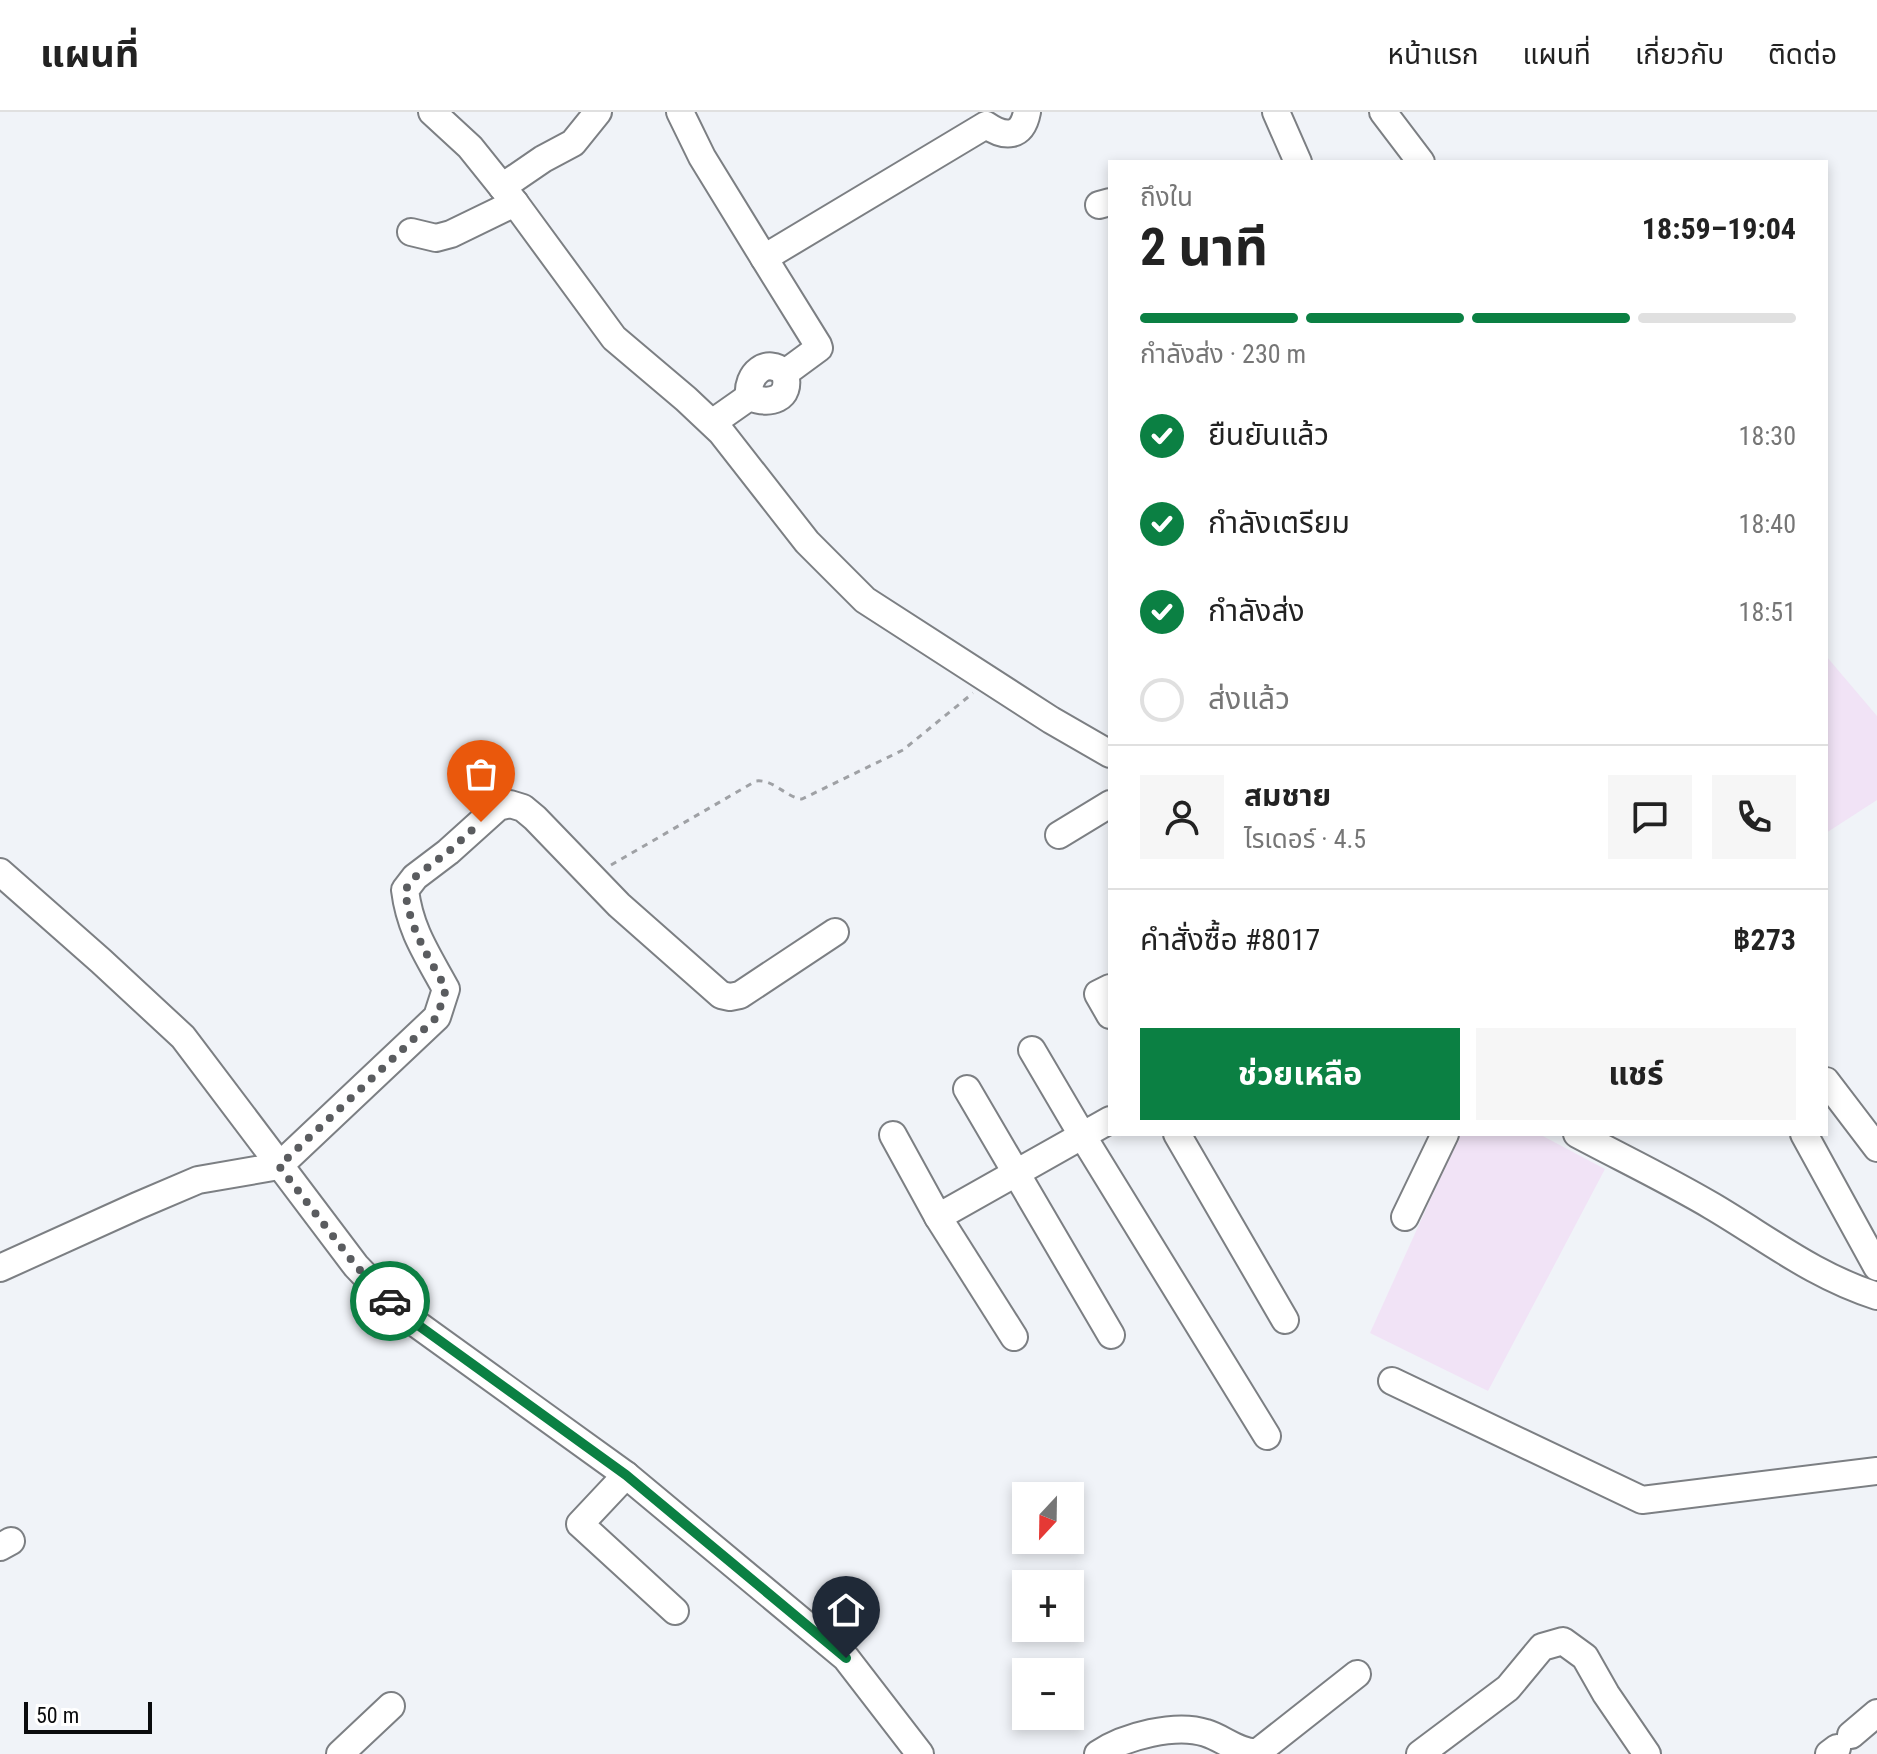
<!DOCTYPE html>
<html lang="th">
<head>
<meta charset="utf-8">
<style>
  :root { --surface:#fff; --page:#f6f6f6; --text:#222; --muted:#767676; --line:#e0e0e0; --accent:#0b8043 }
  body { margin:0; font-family:"Roboto Condensed","Noto Sans Thai",sans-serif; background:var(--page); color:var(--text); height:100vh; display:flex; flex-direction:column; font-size:30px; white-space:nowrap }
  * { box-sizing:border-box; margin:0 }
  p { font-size:26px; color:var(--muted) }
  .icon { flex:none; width:44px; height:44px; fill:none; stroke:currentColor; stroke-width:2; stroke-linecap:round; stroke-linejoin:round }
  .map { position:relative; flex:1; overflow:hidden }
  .drawer { position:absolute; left:1108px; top:48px; width:720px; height:976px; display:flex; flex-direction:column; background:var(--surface); border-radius:0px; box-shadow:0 4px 12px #0003 }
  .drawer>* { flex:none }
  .needle { width:52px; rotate:202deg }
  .tools { position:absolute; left:1012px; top:1370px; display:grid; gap:16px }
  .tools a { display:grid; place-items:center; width:72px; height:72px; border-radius:0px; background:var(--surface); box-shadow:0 4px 12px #0003; font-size:40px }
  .scale { position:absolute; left:24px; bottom:20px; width:128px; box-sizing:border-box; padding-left:8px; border:4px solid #0a0b0d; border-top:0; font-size:22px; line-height:28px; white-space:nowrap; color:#0a0b0d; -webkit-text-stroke:6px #fff; paint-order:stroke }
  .pin { position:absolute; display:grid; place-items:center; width:68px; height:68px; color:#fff; margin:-82px -34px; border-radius:50% 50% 50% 0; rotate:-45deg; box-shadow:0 0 8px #0007 }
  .pin .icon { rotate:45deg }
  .courier { position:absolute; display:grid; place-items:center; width:80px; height:80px; margin:-40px; border:6px solid #0b8043; border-radius:50%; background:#fff; color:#222; box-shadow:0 2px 10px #0007 }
  .head em { font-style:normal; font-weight:700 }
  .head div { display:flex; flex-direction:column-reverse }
  .head { display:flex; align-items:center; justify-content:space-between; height:136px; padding:0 32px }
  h1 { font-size:52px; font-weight:700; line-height:60px }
  .bar { display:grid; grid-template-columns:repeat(4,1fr); gap:12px 8px; align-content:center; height:96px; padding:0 32px }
  .bar i { height:10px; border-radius:6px; background:var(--line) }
  .bar .selected { background:var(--accent) }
  .bar p { grid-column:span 4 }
  .line { display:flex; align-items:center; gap:20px; padding:0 32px; border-top:2px solid var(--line) }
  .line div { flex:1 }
  .round { display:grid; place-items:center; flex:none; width:84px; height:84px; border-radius:0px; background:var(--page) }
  ol { padding:0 32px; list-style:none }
  li { display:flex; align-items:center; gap:24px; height:88px }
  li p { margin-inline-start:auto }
  li .icon { padding:8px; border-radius:50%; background:var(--accent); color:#fff; stroke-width:4 }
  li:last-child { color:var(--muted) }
  li i { width:44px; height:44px; border:4px solid var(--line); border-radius:50% }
  .button { display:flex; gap:16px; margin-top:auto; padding:16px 32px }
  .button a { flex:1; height:92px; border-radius:0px; background:var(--accent); color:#fff; font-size:32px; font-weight:700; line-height:92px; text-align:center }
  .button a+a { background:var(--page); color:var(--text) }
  header { display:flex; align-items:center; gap:48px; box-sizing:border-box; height:112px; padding:0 40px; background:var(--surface); border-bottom:2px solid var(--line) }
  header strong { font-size:38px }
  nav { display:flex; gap:44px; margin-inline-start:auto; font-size:28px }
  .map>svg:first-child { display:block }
  .industrial { fill:#f1e3f6 }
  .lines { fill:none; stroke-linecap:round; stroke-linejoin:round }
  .minor-casing { stroke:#7c7f83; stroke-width:30 }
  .path { stroke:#9fa1a5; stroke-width:3; stroke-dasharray:6 6; stroke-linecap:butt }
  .minor { stroke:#fff; stroke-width:26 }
  .done { stroke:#5a5c5f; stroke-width:8; stroke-dasharray:0 14.4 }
  .route { stroke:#0b8043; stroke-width:10 }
</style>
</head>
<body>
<header>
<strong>แผนที่</strong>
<nav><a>หน้าแรก</a><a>แผนที่</a><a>เกี่ยวกับ</a><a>ติดต่อ</a></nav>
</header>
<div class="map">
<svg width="1877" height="1642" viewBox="0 0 1877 1642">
  <rect width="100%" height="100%" fill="#f0f3f8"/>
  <g class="industrial">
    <path d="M1826,544l51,60v84l-51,33z"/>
    <path d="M1460,1022h79l66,35 -117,222 -118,-58z"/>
  </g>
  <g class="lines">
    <defs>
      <g id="minor">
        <path d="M432,0l38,35 45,56 99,135 72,61 35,33 86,110 58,58 186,120 59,34"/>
        <path d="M680,0l22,45 62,101"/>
        <path d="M1276,0l22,50"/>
        <path d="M1383,0l38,50"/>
        <path d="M502,75l41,-28 30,-16 25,-31"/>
        <path d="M1099,93l11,-3"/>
        <path d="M411,120l25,6 15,-4 64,-31"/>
        <path d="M749,285c-3,-23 18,-41 36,-24"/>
        <path d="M712,311l37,-26c21,8 43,3 36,-24l34,-25 -1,-3 -54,-87 222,-133c19,13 36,13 41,-13"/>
        <path d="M1059,723l51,-31"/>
        <path d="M0,760l101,89 82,76 173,229 44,46 226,163 220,183 74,96"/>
        <path d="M1110,876l-12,6 12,21"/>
        <path d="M1032,938l50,85 185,301"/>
        <path d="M1826,969l51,67"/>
        <path d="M967,977l144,246"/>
        <path d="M1177,1022l108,186"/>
        <path d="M1577,1022c45,24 91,46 135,72 56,33 102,70 165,90"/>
        <path d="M1804,1022l73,133"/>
        <path d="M893,1023l45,82 172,-97"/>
        <path d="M279,1054l158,-149 9,-28c-19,-35 -36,-59 -41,-99l10,-13 33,-25 50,-45 12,-3 13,4 12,10 84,87 102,90 9,2 10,-2 95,-63"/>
        <path d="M938,1105l76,120"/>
        <path d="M1405,1105l40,-83"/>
        <path d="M0,1156l137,-62 61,-26 81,-14"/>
        <path d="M1392,1269l250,119 235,-29"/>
        <path d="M626,1363l-46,49 95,87"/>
        <path d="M0,1435l11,-6"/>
        <path d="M1851,1623l26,-22"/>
        <path d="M340,1642l51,-48"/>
        <path d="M1098,1642c27,-18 78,-31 108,-21 17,5 34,21 52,19l99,-78"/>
        <path d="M1420,1642l88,-66 34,-41 21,-6 22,16 21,37 41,60"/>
        <path d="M1829,1642l8,-6"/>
      </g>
    </defs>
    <use href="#minor" class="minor-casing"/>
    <path class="path" d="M611,753l145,-84c18,-2 29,16 46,18l101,-49 70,-57"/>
    <use href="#minor" class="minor"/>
  </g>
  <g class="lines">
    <path class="done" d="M390,1189l-34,-35 -77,-100 158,-149 9,-28c-19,-35 -36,-59 -41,-99l10,-13 33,-25 33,-30"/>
    <path class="route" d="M390,1189l10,11 226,163 220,183"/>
  </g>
</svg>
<div class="tools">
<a><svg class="needle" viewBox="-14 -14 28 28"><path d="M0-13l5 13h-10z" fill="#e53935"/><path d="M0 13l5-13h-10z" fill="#767676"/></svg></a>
<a>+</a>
<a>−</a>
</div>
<div class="scale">50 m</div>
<div class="pin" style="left:481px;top:710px;background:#ea580c"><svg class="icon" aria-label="bag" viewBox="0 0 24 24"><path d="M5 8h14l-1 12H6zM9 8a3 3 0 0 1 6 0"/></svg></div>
<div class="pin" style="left:846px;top:1546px;background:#1f2937"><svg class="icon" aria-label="home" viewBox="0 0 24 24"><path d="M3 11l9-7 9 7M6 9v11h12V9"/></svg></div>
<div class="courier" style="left:390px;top:1189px"><svg class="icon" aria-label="car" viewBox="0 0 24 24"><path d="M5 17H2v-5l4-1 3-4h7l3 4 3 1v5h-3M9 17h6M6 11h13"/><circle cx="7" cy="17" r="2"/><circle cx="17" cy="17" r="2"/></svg></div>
<section class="drawer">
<div class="head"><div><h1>2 นาที</h1><p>ถึงใน</p></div><em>18:59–19:04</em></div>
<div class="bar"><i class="selected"></i><i class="selected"></i><i class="selected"></i><i></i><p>กำลังส่ง · 230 m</p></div>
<ol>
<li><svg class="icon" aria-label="check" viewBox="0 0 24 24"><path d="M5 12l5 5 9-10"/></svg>ยืนยันแล้ว<p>18:30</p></li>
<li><svg class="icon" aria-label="check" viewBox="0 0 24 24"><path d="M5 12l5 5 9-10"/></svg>กำลังเตรียม<p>18:40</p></li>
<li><svg class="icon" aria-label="check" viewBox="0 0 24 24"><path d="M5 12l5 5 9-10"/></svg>กำลังส่ง<p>18:51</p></li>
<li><i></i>ส่งแล้ว</li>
</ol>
<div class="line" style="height:144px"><a class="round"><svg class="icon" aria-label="person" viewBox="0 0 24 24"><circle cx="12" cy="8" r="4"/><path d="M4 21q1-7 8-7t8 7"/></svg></a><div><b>สมชาย</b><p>ไรเดอร์ · 4.5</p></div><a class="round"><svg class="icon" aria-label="chat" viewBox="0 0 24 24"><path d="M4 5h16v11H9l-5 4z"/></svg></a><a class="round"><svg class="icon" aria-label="phone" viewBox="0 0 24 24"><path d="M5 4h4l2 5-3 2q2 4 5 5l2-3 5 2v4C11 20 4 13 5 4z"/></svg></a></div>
<div class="line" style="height:104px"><div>คำสั่งซื้อ #8017</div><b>฿273</b></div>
<div class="button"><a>ช่วยเหลือ</a><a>แชร์</a></div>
</section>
</div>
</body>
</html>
